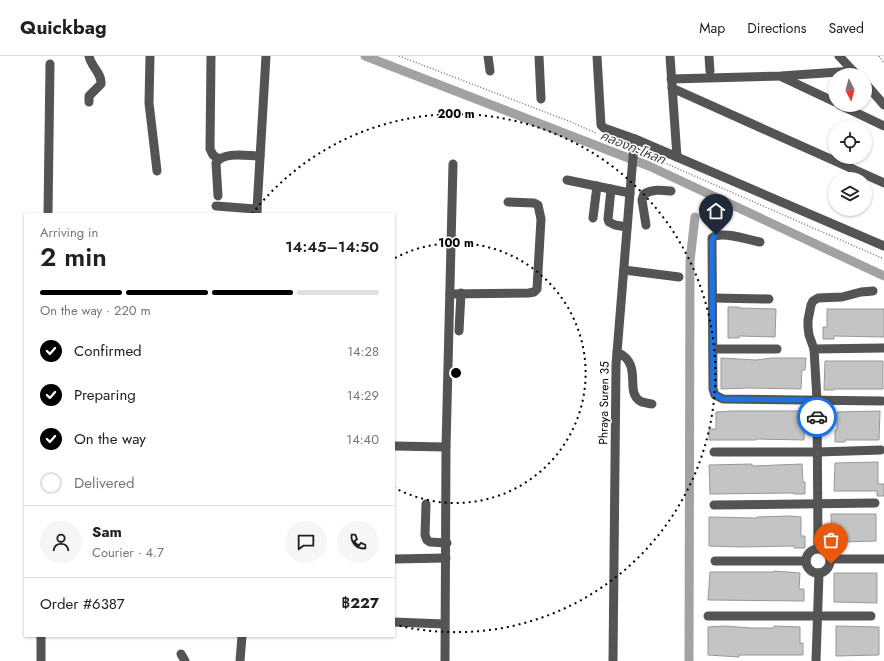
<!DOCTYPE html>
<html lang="en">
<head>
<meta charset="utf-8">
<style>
  :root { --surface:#fff; --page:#f6f6f6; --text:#202124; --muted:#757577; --line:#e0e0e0; --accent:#000 }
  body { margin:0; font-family:Jost,"Noto Sans Thai",sans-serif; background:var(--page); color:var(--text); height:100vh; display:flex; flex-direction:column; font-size:15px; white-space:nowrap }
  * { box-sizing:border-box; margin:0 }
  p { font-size:13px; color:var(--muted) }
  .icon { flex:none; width:22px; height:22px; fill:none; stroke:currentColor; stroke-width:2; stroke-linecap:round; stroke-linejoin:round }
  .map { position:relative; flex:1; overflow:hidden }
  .sheet { position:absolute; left:24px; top:157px; width:371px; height:424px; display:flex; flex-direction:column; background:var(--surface); border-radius:0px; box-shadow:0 1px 3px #0004 }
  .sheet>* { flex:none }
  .needle { width:26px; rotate:174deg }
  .fabs { position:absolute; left:828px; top:12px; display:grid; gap:8px }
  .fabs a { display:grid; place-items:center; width:44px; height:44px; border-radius:50%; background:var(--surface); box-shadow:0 1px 3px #0004; font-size:20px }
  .pin { position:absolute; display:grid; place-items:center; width:34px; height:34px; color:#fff; margin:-41px -17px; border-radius:50% 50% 50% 0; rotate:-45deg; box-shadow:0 0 4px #0007 }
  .pin .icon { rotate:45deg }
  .courier { position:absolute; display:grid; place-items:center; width:40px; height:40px; margin:-20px; border:3px solid #1a73e8; border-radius:50%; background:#fff; color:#222; box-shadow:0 1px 5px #0007 }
  .overview em { font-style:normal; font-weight:600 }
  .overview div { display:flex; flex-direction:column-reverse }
  .overview { display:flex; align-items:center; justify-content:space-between; height:68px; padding:0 16px }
  h1 { font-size:26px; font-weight:600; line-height:30px }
  .bar { display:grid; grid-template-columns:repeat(4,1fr); gap:6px 4px; align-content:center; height:48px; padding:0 16px }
  .bar i { height:5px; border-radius:3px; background:var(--line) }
  .bar .active { background:var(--accent) }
  .bar p { grid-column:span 4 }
  .line { display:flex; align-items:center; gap:10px; padding:0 16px; border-top:1px solid var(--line) }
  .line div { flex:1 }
  .round { display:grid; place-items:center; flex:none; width:42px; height:42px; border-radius:21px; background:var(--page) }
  ol { padding:0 16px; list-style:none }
  li { display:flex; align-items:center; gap:12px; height:44px }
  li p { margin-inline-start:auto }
  li .icon { padding:4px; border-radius:50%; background:var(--accent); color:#fff; stroke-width:4 }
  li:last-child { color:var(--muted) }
  li i { width:22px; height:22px; border:2px solid var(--line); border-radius:50% }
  header { display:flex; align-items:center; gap:24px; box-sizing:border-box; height:56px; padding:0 20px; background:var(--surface); border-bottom:1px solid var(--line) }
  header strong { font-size:19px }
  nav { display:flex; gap:22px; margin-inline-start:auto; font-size:14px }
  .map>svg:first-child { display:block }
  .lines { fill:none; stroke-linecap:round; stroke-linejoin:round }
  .canal { stroke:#a2a2a2; stroke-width:9 }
  .building { fill:#c4c4c4; stroke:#989898 }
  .path { stroke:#767676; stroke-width:1.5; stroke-dasharray:1 2; stroke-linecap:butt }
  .minor { stroke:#545454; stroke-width:9 }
  .minor-bridge { stroke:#545454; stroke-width:9 }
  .done { stroke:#595959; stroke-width:4; stroke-dasharray:0 7.2 }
  .route { stroke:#1a73e8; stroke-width:5 }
  .ring { fill:none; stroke:#000; stroke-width:2; stroke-dasharray:2 4 }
  .labels { text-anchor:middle; stroke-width:3; stroke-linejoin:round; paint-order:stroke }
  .street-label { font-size:12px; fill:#000; stroke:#fff }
  .water-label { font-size:13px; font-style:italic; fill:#434343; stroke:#fff }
  .centre { fill:#000; stroke:#fff; stroke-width:2 }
  .ring-label { font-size:12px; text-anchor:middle; font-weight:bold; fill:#000; stroke:#fff; stroke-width:3; stroke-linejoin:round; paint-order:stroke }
</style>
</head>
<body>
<header>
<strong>Quickbag</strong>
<nav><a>Map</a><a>Directions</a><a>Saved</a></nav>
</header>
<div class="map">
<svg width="884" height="605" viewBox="0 0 884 605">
  <rect width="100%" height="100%" fill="#fff"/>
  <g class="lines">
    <g class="canal">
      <path d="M365,0l284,110 235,110"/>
      <path d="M689,605l1,-400 5,-44"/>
    </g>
  </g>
  <g class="building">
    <path d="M728,251h11v1l37,1 -1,28 -36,-1v2h-11z"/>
    <path d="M827,253h57v28l-50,-1v3h-11v-12h4z"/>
    <path d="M721,302l35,2 16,-2h34l-1,12h-3l-1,19 -51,-1 -29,1z"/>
    <path d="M825,305h58v28h-49v1h-10z"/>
    <path d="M732,355h74v12h-2v17l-48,-1v1h-47v-11h7v-17z"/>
    <path d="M880,355l-1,29h-34v2h-10v-12h2v-18z"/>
    <path d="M878,406v22h6v12h-7v-5h-43l1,-28z"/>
    <path d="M752,408v2l50,-2 1,18h2v12h-11v-1l-84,1 -1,-29z"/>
    <path d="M831,458h45v27l-33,1v2h-11z"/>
    <path d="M790,460l11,1v19h4v12h-11v-2l-53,1 -32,-1v-29l48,1v-1z"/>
    <path d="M774,515l26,2 -1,16h5v12l-96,-1 2,-28h64z"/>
    <path d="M834,517h43v30l-43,-1z"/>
    <path d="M725,570l26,2h23v-2l26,1v16h3v12h-64v2l-31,-2v-28z"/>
    <path d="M836,570l43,1v28l-43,1z"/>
  </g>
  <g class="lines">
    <g class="path">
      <path d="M399,0l172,66 25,11"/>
      <path d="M879,0l5,7"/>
      <path d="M642,97l242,106"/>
    </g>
    <g class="minor">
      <path d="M150,0l-1,47 8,68"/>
      <path d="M211,0l-1,93 3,6 6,4"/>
      <path d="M488,0l2,15"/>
      <path d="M539,0l2,43"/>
      <path d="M597,0l4,69 3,3 31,11"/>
      <path d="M670,0l7,101"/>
      <path d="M709,0l1,15"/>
      <path d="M839,0l16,17"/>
      <path d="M782,21l53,25"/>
      <path d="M671,23l110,-3 72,-5"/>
      <path d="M865,27l19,22"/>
      <path d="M672,32l212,95"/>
      <path d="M89,46v-6l12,-12c1,-11 -10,-17 -12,-28"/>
      <path d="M840,49l44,21"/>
      <path d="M634,90l1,-7 249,107"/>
      <path d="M567,124l63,13"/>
      <path d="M611,133l-3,30 1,3 6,3 12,2"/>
      <path d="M218,140l-2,-33c7,-12 32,-7 44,-7"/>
      <path d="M216,150l41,3v5"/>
      <path d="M257,153l9,-153"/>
      <path d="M48,158l2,-150"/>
      <path d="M593,162l4,-32"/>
      <path d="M646,169l-4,-25 2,-6c9,-5 17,-4 27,-3"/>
      <path d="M760,186c-11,-2 -40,-12 -48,-4l1,151 2,6 8,4 159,2"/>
      <path d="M624,214l55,7"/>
      <path d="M450,238l79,-1 5,-1 3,-3 4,-70 -3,-14 -4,-2 -26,-1"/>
      <path d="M713,242l56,1"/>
      <path d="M459,275l2,-38"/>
      <path d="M713,293h64"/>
      <path d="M814,293l69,-1"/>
      <path d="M617,296c27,12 7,39 23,49 3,2 8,2 12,3"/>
      <path d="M394,390l52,1"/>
      <path d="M714,396h104l63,-2"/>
      <path d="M426,448l-1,31 2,5 3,2 17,1"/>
      <path d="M714,449l161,-2"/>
      <path d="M818,492l-1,-148 -3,-51 -5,-14 -1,-8v-7l3,-15 2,-4 5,-3 24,-1 19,-5 12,-1"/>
      <circle cx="818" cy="505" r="12"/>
      <path d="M394,503l52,-1"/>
      <path d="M831,503h53"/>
      <path d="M715,505h91"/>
      <path d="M708,560h163"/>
      <path d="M394,566l50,2"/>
      <path d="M181,598l4,7"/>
      <path d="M41,605v-25"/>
      <path d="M240,605l2,-25"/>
      <path d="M445,605l1,-214 7,-283"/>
      <path d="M613,605l3,-296 15,-185"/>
      <path d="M816,605l3,-88"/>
    </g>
    <path class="minor-bridge" d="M631,124l3,-34"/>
  </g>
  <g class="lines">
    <path class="done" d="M817,361l1,131c9,1 13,7 13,16"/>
    <path class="route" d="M716,179l-2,1 -2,5 1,148 2,6 8,4 94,1v17"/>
  </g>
  <g class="ring">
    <path d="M395 202A130 130 0 1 1 395 432"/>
    <path d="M252 158A259 259 0 1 1 396 569"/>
  </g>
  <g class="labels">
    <g class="street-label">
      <text transform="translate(604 347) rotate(-89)" y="4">Phraya Suren 35</text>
    </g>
    <g class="water-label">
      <text transform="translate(633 91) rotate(22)" y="5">คลองกะโหลก</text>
    </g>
  </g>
  <circle cx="456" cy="317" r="6" class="centre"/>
  <g class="ring-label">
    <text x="456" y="62">200 m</text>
    <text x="456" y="191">100 m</text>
  </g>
</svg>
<div class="fabs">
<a><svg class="needle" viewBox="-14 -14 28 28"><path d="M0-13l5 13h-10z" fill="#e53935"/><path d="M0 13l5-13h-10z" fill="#757577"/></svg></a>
<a><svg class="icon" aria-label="locate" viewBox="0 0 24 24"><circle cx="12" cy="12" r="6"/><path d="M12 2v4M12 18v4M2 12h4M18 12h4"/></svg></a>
<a><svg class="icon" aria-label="layers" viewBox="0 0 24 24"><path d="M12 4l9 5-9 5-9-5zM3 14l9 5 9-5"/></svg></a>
</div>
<div class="pin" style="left:831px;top:508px;background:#ea580c"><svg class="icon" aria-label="bag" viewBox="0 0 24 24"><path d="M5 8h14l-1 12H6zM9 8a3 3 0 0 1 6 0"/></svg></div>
<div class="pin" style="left:716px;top:179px;background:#1f2937"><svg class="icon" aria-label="home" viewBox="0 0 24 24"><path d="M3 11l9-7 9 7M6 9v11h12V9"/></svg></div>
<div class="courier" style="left:817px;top:361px"><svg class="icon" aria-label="car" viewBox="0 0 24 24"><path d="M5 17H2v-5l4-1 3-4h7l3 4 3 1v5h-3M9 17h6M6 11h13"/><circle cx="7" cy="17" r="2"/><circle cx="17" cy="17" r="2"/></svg></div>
<section class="sheet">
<div class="overview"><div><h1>2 min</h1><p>Arriving in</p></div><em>14:45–14:50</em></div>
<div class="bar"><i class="active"></i><i class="active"></i><i class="active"></i><i></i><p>On the way · 220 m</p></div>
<ol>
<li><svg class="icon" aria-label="check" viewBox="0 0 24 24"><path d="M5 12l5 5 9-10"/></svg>Confirmed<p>14:28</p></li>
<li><svg class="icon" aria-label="check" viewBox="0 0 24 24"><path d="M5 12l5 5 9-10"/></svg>Preparing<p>14:29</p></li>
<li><svg class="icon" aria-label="check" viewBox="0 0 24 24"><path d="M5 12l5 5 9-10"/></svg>On the way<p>14:40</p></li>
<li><i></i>Delivered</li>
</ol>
<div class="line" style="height:72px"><a class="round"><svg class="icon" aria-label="person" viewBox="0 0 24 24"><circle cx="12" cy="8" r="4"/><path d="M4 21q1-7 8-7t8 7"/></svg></a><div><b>Sam</b><p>Courier · 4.7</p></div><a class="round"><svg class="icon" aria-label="chat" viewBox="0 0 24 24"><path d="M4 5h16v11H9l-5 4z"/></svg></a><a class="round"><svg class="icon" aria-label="phone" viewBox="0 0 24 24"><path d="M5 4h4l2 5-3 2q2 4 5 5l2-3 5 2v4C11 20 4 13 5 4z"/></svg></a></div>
<div class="line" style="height:52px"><div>Order #6387</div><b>฿227</b></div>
</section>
</div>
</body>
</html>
